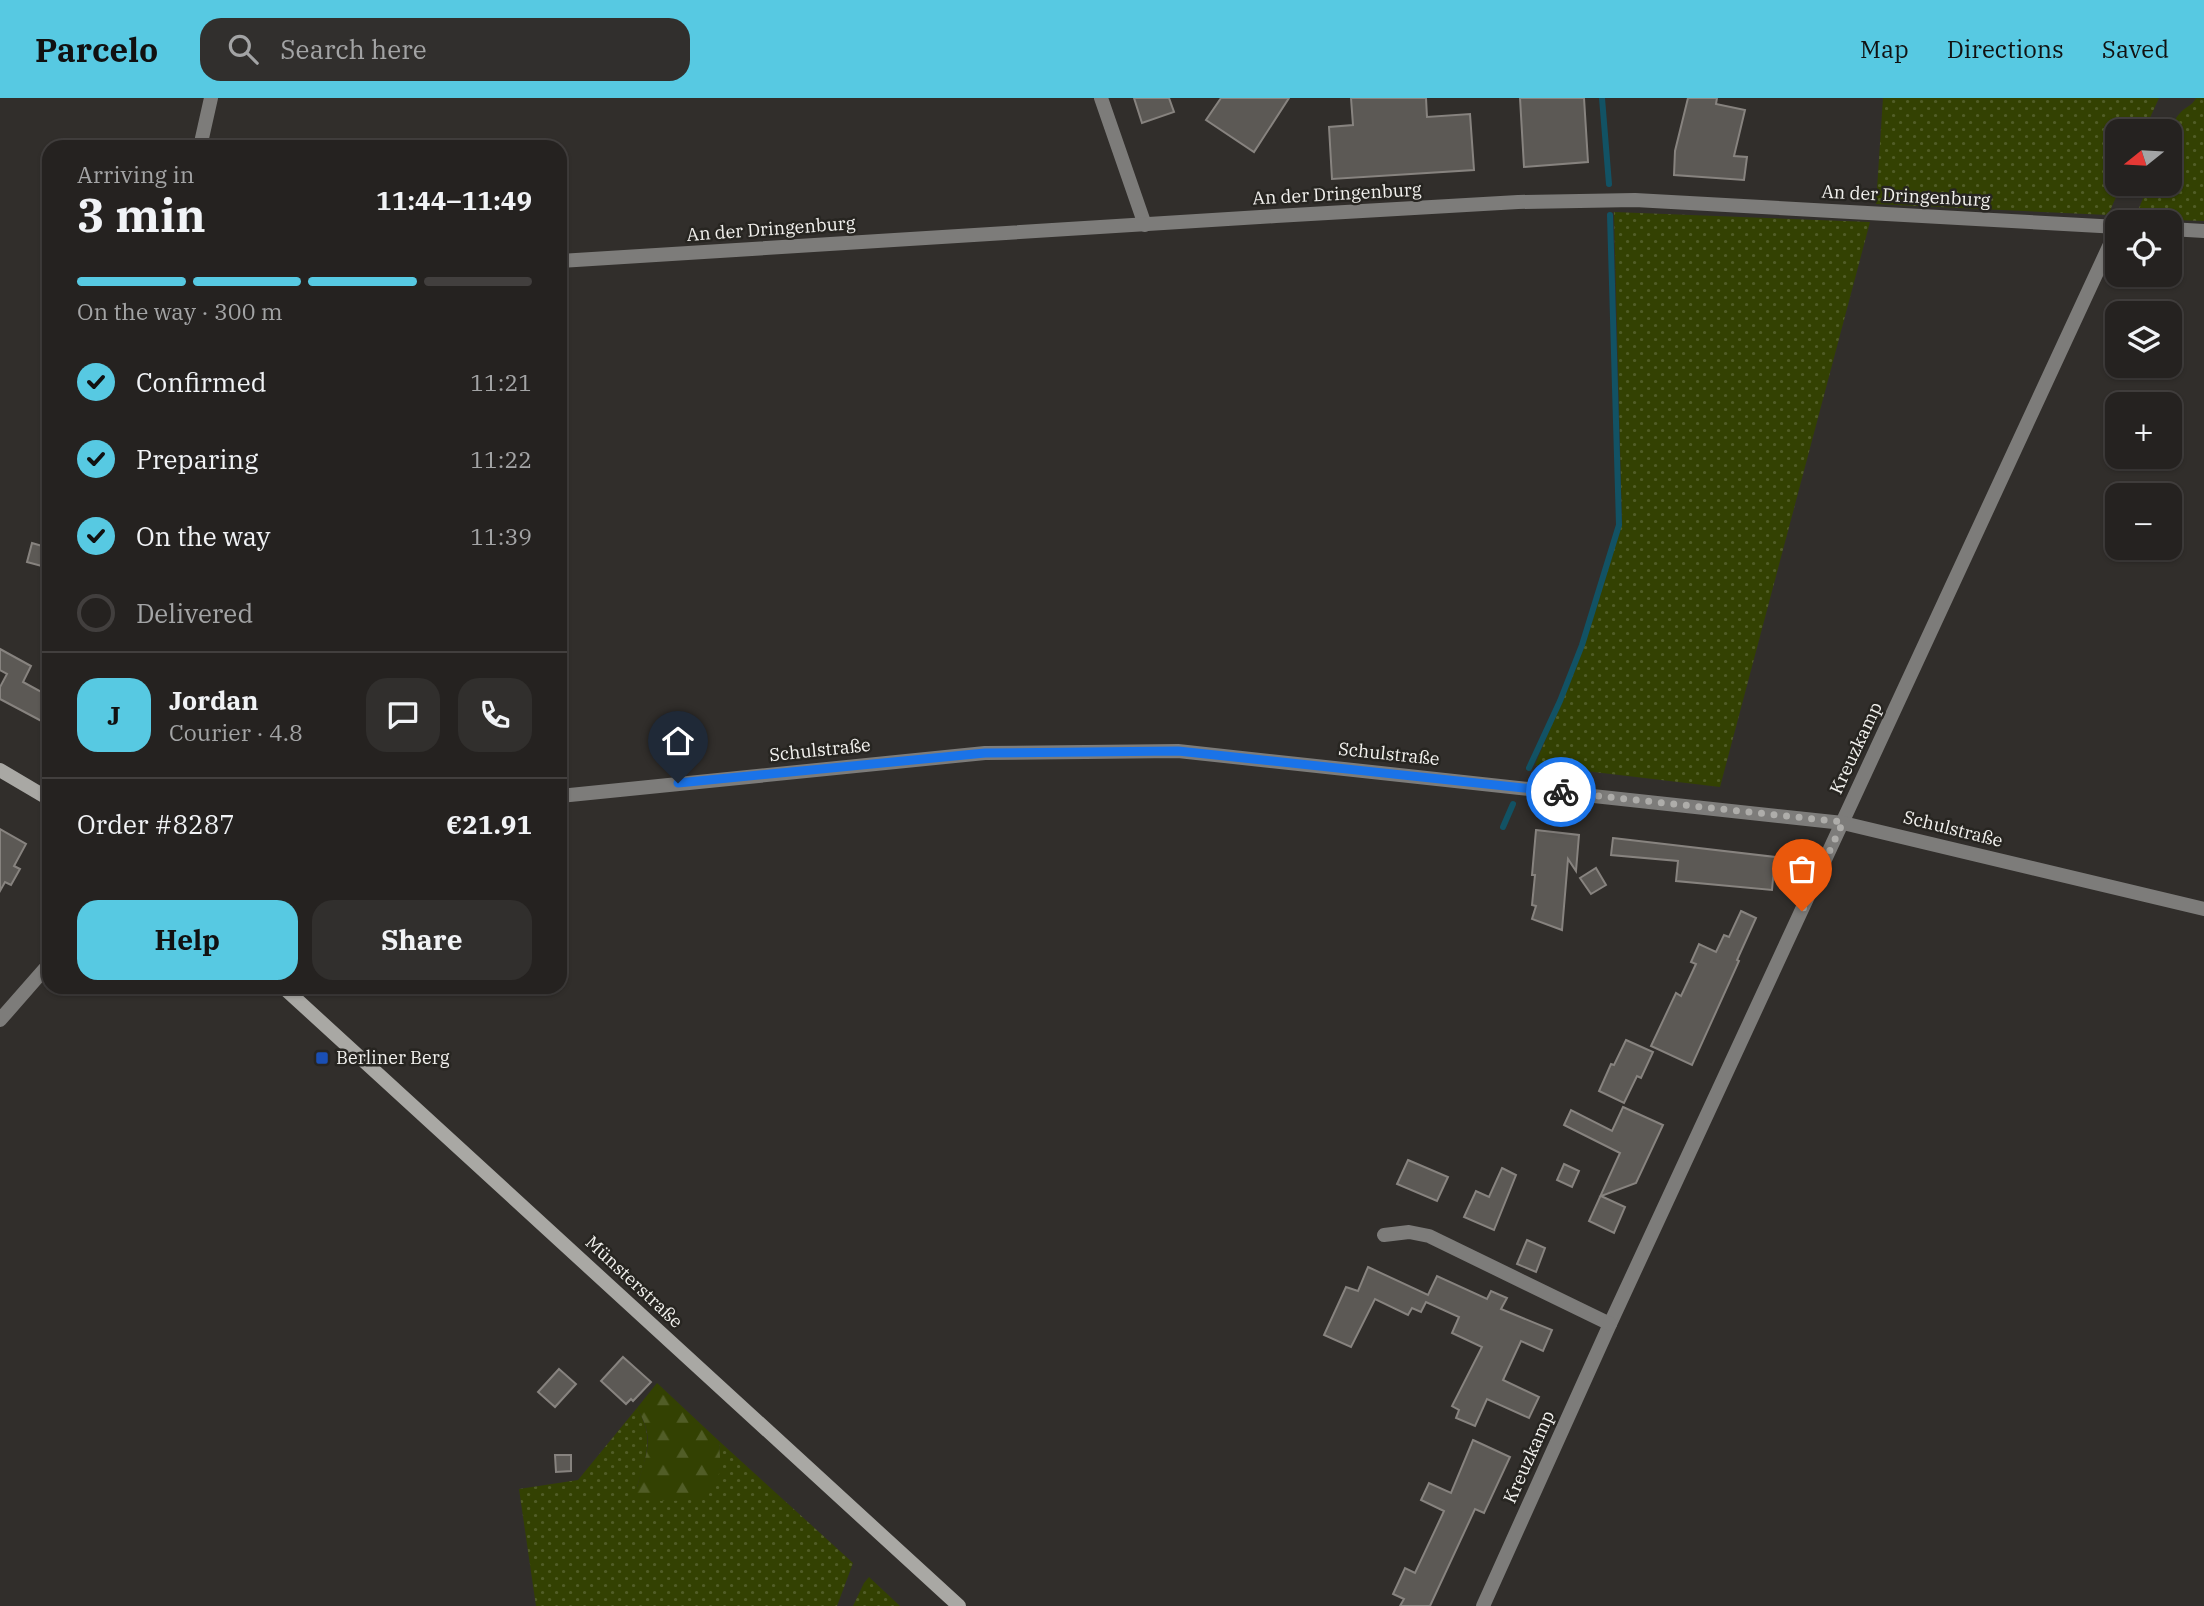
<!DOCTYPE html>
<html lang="en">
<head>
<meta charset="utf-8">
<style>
  :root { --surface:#252220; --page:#312f2d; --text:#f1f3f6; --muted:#a3a4a5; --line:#423f3e; --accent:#57c9e2 }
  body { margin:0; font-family:"IBM Plex Serif",serif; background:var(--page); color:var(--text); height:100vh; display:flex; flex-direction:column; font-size:26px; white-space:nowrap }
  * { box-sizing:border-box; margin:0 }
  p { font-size:23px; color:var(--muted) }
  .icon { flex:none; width:38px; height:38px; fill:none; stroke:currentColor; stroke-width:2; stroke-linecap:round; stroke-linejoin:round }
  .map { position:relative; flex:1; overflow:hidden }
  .side { position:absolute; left:42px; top:42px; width:525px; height:854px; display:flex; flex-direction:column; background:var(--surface); border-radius:21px; box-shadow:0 2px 5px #0004,0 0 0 2px var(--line) }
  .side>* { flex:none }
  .needle { width:46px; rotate:252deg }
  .buttons { position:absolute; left:2105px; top:21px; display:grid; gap:14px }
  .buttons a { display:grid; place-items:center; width:77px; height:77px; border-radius:14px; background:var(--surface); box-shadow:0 2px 5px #0004,0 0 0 2px var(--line); font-size:35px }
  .pin { position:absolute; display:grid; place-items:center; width:60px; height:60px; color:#fff; margin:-72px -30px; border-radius:50% 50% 50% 0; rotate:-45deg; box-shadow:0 0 7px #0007 }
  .pin .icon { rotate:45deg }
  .courier { position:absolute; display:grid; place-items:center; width:70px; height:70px; margin:-35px; border:5px solid #1a73e8; border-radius:50%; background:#fff; color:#222; box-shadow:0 2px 9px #0007 }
  .overview em { font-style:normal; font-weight:700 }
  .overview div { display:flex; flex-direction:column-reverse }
  .overview { display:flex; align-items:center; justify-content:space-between; height:119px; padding:0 35px }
  h1 { font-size:46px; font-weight:700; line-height:52px }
  .bar { display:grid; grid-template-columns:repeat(4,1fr); gap:10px 7px; align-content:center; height:84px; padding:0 35px }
  .bar i { height:9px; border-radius:5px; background:var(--line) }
  .bar .active { background:var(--accent) }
  .bar p { grid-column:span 4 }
  .line { display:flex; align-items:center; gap:18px; padding:0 35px; border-top:2px solid var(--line) }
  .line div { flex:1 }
  .round { display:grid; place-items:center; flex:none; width:74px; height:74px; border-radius:21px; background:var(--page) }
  ol { padding:0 35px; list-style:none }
  li { display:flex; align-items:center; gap:21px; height:77px }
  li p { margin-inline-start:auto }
  li .icon { padding:7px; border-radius:50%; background:var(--accent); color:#111; stroke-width:4 }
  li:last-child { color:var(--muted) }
  li i { width:38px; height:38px; border:4px solid var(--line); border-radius:50% }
  .cta { display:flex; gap:14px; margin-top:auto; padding:14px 35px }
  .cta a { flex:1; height:80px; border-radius:21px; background:var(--accent); color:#111; font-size:28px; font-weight:700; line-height:80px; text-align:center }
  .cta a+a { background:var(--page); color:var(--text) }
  header { display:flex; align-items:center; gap:42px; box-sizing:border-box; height:98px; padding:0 35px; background:var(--accent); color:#111 }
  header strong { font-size:33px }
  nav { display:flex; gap:38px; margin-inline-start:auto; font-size:24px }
  .search { width:490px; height:63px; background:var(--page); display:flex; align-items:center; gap:18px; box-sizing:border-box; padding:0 24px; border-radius:21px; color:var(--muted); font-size:26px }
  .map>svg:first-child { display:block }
  .grass { fill:url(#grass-dots) }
  .forest { fill:url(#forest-firs) }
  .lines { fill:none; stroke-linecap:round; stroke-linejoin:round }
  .stream { stroke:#125264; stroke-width:6 }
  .building { fill:#5c5955; stroke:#87837f; stroke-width:2 }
  .street { stroke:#7d7c7a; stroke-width:14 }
  .secondary { stroke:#a9a8a4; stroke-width:14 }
  .done { stroke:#aeadaa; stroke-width:7; stroke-dasharray:0 12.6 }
  .route { stroke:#1a73e8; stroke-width:9 }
  .transit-dot { fill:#1a4fb4; stroke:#272521; stroke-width:2.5 }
  .labels { text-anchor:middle; stroke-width:5; stroke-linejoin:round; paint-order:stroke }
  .street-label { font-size:18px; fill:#f2f1ee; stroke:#272521 }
  .poi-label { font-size:18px; fill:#f2f1ee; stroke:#272521; text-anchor:start }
</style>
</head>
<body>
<header>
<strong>Parcelo</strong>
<div class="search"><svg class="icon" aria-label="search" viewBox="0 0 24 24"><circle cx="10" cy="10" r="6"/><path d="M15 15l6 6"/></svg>Search here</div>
<nav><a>Map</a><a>Directions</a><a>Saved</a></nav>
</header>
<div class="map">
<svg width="2204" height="1508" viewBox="0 0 2204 1508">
  <defs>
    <pattern id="grass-dots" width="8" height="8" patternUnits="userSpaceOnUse" patternTransform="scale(1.75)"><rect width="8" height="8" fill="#334102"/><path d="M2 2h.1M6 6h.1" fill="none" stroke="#515d27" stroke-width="1.8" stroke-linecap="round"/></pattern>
    <pattern id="forest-firs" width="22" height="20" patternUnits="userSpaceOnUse" patternTransform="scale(1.75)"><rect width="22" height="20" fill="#334102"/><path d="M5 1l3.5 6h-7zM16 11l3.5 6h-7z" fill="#515d27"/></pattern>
  </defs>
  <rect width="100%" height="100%" fill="#312e2b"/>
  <g class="grass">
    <path d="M1883,0h276l-15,33h-26v53h4l-14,31 -232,-11z"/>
    <path d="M2196,0h8v123l-59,-2 -6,-11 10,-24h21c0,-21 -6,-54 10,-71 5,-6 12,-7 16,-15z"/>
    <path d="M1614,114l256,10 -150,565 -185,-22 48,-116 39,-126z"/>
    <path d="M637,1310c18,30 9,48 0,79l83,-17 -1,-29 134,122 -16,43h-301l-17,-117 59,-9z"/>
    <path d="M869,1479l31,29h-47l11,-23z"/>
  </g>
  <path class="forest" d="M657,1285l62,58c0,9 2,19 1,28 -7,39 -53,32 -81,31l-3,-6c6,-37 23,-49 1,-86z"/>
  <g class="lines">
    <g class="stream">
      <path d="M1602,0l7,86"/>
      <path d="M1529,670l31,-67 22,-56 37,-120 -9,-310"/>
      <path d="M1503,729l10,-23"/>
    </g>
  </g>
  <g class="building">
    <path d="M1134,0h35l5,14 -32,11z"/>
    <path d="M1221,0h68l-35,54 -48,-32z"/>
    <path d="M1351,0h75l1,19 43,-3 4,56 -142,9 -3,-52 24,-2z"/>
    <path d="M1520,0h64l4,64 -64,5z"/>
    <path d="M1688,0h29l-1,6 29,6 -11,46 13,1 -3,23 -70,-5 1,-24z"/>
    <path d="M32,445l17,5v20l-22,-6z"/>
    <path d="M0,551l31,17 -8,16 26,14v29l-49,-26v-12l7,-13 -7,-4z"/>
    <path d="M0,731l26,15 -12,22 6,3 -9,16 -6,-3 -5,9z"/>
    <path d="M1536,732l43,5 -3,36 -8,-12 -6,71 -30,-11 4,-13 -4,-1 3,-30h-3z"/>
    <path d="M1613,740l162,19 -3,33 -96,-9 2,-20 -67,-6z"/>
    <path d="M1596,770l10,17 -15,9 -11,-16z"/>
    <path d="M1741,813l15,7 -19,42 2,1 -47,104 -41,-19 25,-53 5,3 15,-32 -5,-2 8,-18 17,8 8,-17 5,2z"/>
    <path d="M1626,942l27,12 -12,26 -4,-2 -13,27 -25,-12 12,-27 3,1z"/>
    <path d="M1623,1009l40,18 -27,58 -35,13 24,11 -11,26 -25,-12 31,-68 -56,-28 7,-15 41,21z"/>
    <path d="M1408,1062l40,17 -11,24 -40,-17z"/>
    <path d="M1564,1066l15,7 -7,16 -15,-7z"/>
    <path d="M1502,1070l14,7 -22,55 -30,-13 12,-26 13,6z"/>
    <path d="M1527,1142l18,8 -9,24 -19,-8z"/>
    <path d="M1368,1169l60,28 9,-19 50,23 4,-8 16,7 -6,11 51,21 -9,21 -22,-10 -18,39 36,17 -10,21 -42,-19 -12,27 -19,-8 3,-8 -7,-4 30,-59 -30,-14 7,-16 -33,-15 -5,10 -9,-4 -4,7 -33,-16 -24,48 -27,-12 22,-48 12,4z"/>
    <path d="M623,1259l28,25 -18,19 -2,-2 -5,5 -25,-23z"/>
    <path d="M559,1271l17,15 -21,23 -17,-15z"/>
    <path d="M1473,1342l37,17 -26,56 -9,-4 -45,97h-30l4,-7 -11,-5 12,-26 10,5 29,-62 -23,-11 8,-17 22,10z"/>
    <path d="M555,1357h16v16l-15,1z"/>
  </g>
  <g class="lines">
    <g class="street">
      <path d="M1101,0l44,127"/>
      <path d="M200,49l11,-49"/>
      <path d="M2170,131l34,2"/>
      <path d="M560,163l716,-45 242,-14 117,-2 483,27 -508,1097 -127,282"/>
      <path d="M560,698l425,-43 193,-2 665,72 361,86"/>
      <path d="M0,922l49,-56"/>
      <path d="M1384,1137l25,-3 20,4 181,88"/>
    </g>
    <g class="secondary">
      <path d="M0,672l49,29"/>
      <path d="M283,889l676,619"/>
    </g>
  </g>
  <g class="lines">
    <path class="done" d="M1561,694l282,30 -41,89"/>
    <path class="route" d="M678,685l307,-30 193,-2 383,41"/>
  </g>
  <rect class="transit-dot" x="315" y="953" width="14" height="14" rx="3.5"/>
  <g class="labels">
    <g class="street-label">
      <text transform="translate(1337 96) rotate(-3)" y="6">An der Dringenburg</text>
      <text transform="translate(1906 98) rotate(3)" y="6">An der Dringenburg</text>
      <text transform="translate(771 131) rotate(-4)" y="6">An der Dringenburg</text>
      <text transform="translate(1856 650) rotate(-65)" y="6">Kreuzkamp</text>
      <text transform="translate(820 652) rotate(-6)" y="6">Schulstraße</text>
      <text transform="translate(1389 656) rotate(6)" y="6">Schulstraße</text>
      <text transform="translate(1953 731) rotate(14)" y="6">Schulstraße</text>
      <text transform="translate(634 1184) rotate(43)" y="6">Münsterstraße</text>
      <text transform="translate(1529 1359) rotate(-66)" y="6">Kreuzkamp</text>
    </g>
    <g class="poi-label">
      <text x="336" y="966">Berliner Berg</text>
    </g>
  </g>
</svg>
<div class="buttons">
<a><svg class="needle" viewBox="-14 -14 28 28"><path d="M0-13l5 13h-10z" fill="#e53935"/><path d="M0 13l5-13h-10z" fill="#a3a4a5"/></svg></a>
<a><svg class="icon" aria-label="locate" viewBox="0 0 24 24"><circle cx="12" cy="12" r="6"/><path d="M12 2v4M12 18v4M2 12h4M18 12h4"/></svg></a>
<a><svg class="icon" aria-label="layers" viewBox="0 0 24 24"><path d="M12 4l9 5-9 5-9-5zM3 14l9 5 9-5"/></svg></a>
<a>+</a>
<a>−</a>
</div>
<div class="pin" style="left:1802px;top:813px;background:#ea580c"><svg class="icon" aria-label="bag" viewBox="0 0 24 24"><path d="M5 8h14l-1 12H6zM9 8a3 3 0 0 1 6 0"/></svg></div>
<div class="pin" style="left:678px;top:685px;background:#1f2937"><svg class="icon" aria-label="home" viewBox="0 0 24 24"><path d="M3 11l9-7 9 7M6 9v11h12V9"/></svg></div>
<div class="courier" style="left:1561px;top:694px"><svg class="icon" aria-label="bike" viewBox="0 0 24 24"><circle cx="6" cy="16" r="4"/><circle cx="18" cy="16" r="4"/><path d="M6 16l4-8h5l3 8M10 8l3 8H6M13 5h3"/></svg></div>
<section class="side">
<div class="overview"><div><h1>3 min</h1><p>Arriving in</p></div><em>11:44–11:49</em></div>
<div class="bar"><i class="active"></i><i class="active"></i><i class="active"></i><i></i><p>On the way · 300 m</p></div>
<ol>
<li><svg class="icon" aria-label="check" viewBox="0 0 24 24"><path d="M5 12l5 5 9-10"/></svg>Confirmed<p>11:21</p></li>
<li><svg class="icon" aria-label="check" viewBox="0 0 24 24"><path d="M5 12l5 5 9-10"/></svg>Preparing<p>11:22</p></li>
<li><svg class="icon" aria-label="check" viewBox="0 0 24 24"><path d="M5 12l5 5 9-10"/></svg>On the way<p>11:39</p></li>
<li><i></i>Delivered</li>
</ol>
<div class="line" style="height:126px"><b class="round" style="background:var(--accent);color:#111">J</b><div><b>Jordan</b><p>Courier · 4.8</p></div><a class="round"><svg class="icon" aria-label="chat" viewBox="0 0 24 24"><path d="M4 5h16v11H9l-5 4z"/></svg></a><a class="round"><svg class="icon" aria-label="phone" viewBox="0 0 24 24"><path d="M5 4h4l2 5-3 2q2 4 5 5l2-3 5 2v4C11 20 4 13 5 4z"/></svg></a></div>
<div class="line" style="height:91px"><div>Order #8287</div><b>€21.91</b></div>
<div class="cta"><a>Help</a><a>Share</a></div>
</section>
</div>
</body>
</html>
